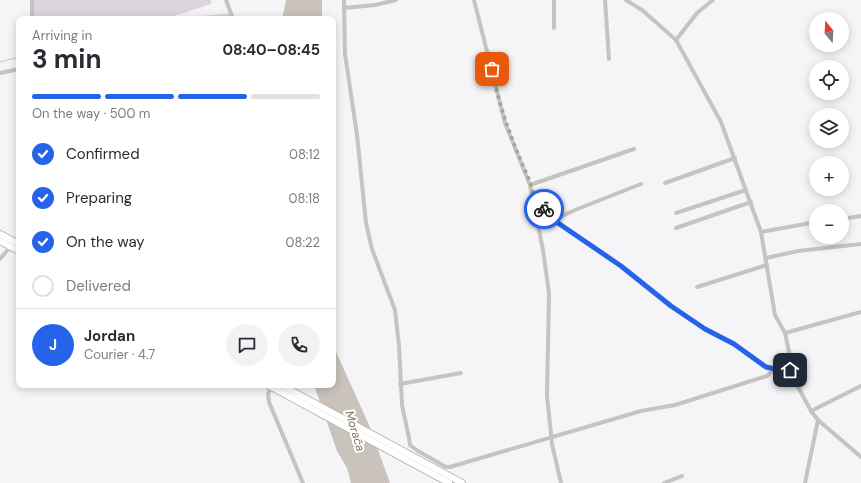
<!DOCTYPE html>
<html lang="en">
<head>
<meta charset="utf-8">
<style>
  :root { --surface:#fff; --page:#f2f2f3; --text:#2b2b33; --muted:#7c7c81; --line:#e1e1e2; --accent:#2563eb }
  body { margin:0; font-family:"DM Sans",sans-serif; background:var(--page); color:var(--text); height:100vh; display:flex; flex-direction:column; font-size:15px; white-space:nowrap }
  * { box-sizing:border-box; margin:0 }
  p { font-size:13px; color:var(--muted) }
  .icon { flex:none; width:22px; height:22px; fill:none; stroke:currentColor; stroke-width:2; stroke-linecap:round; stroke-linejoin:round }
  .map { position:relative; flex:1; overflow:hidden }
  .panel { position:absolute; left:16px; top:16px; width:320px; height:372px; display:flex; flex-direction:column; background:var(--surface); border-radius:8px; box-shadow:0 2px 10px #0003 }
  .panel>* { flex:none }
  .needle { width:26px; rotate:342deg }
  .fabs { position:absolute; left:809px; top:12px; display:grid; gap:8px }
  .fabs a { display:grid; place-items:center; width:40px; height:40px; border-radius:50%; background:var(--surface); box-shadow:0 2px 10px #0003; font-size:20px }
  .pin { position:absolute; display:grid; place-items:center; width:34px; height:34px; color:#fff; margin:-17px; border-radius:8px; box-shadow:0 2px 6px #0006 }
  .courier { position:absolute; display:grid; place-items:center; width:40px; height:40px; margin:-20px; border:3px solid #2563eb; border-radius:50%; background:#fff; color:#222; box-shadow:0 1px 5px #0007 }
  .headline em { font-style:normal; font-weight:700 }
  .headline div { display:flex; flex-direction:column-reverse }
  .headline { display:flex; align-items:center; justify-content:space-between; height:68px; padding:0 16px }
  h1 { font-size:26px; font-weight:700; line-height:30px }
  .bar { display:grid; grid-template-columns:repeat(4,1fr); gap:6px 4px; align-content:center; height:48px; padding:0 16px }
  .bar i { height:5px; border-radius:3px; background:var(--line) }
  .bar .active { background:var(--accent) }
  .bar p { grid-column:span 4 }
  .line { display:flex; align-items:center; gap:10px; padding:0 16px; border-top:1px solid var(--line) }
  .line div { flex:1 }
  .round { display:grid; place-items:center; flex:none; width:42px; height:42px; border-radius:21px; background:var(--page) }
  ol { padding:0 16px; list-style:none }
  li { display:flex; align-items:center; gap:12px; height:44px }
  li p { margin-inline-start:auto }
  li .icon { padding:4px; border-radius:50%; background:var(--accent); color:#fff; stroke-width:4 }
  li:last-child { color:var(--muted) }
  li i { width:22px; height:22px; border:2px solid var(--line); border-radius:50% }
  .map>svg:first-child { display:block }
  .green { fill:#ddd5de }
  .water { fill:#cac3bb }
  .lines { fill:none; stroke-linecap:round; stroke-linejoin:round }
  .stream { stroke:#cac3bb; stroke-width:1 }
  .primary-casing { stroke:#b9b6b0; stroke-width:8 }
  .street { stroke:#c6c4be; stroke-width:4 }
  .primary { stroke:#fff; stroke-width:6 }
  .done { stroke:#a8a297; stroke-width:4; stroke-dasharray:0 7.2 }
  .route { stroke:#2563eb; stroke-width:5 }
  .labels { text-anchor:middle; stroke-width:4; stroke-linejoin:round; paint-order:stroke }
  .water-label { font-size:12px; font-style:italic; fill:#807363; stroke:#fff }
</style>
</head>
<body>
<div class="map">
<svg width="861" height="483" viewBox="0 0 861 483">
  <rect width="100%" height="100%" fill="#f5f4f7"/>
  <g class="green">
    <path d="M34,0h177v4l-46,15h-131z"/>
    <path d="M231,13v6h-59h1z"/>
  </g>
  <g class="water">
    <path d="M286,0h36v19h-40z"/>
    <path d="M333,345l36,80 21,58h-39l-4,-15 -10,-17 -23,-66h19z"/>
  </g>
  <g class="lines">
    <path class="stream" d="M0,62l19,-5"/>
    <defs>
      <g id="primary">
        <path d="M0,234l19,10"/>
        <path d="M0,241l19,10"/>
        <path d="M268,385l181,98"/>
        <path d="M281,385l181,98"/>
      </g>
    </defs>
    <use href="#primary" class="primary-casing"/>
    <g class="street">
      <path d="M226,0l7,19"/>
      <path d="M344,0l1,54 12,81 9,88 6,26 23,61 4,36 3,59 7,33 1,7 8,6 28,16h4l191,-56 34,-6 92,-29 6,-6"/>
      <path d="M474,0l31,123 25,62 13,65 6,43 -2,103 5,48 9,39"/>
      <path d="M605,0l4,59"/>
      <path d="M626,0l16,10 34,30 45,82 40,110 14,83 10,18 6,28 -2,11"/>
      <path d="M344,8l31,-3 21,-5"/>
      <path d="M32,19v-19"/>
      <path d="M554,28v-28"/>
      <path d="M676,40l21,-27 16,-13"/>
      <path d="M0,73l19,-4"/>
      <path d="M665,183l70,-25"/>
      <path d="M530,185l104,-36"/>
      <path d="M534,197l20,23 67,46 50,40 34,23 30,15 31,23 25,7 20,37 7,9 43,37"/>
      <path d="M676,213l70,-23"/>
      <path d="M842,219l19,-3"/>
      <path d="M554,220l21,-10 66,-26"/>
      <path d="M676,228l75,-26"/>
      <path d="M761,232l55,-10"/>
      <path d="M766,258l32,-7 63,-7"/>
      <path d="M0,259l11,-13"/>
      <path d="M697,287l70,-22"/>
      <path d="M785,333l76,-21"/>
      <path d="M400,384l61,-11"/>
      <path d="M271,387l-3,7 1,8 34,81"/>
      <path d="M811,411l50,-25"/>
      <path d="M664,483l18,-7"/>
      <path d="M805,483l13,-63"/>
    </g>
    <use href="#primary" class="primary"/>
  </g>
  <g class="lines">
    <path class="done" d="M492,69c7,38 20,72 36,108 5,13 6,21 16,32"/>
    <path class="route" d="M544,209l14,14 63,43 50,40 34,23 29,15 32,23 23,5 1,-2"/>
  </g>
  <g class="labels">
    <g class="water-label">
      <text transform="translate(355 431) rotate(73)" y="4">Morača</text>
    </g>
  </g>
</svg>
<div class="fabs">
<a><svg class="needle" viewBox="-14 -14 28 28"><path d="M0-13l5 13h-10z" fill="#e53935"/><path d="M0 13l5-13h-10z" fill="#7c7c81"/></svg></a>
<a><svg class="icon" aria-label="locate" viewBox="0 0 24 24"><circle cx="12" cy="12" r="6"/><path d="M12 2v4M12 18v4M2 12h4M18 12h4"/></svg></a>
<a><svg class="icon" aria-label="layers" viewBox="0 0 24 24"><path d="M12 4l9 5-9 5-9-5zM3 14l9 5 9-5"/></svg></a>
<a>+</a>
<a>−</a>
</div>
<div class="pin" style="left:492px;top:69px;background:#ea580c"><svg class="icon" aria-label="bag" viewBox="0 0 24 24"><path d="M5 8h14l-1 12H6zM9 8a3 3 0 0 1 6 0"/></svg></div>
<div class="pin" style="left:790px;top:370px;background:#1f2937"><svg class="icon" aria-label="home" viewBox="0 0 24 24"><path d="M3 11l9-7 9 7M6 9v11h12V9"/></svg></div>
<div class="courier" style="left:544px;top:209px"><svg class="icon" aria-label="bike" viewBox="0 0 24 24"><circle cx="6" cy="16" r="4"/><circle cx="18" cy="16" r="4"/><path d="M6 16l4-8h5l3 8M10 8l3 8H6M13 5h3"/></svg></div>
<section class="panel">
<div class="headline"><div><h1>3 min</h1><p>Arriving in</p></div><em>08:40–08:45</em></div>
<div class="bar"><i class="active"></i><i class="active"></i><i class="active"></i><i></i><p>On the way · 500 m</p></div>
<ol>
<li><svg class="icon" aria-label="check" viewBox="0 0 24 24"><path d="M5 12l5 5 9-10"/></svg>Confirmed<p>08:12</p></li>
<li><svg class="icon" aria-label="check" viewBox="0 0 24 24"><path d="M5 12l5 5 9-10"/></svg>Preparing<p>08:18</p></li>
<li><svg class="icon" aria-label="check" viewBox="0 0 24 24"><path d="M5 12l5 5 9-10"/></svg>On the way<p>08:22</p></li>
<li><i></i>Delivered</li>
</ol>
<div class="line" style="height:72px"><b class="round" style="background:var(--accent);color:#fff">J</b><div><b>Jordan</b><p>Courier · 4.7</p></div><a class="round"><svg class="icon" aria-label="chat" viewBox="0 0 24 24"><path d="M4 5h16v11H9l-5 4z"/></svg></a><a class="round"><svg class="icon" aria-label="phone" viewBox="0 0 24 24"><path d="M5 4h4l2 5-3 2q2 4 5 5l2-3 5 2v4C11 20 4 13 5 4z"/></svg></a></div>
</section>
</div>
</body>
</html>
